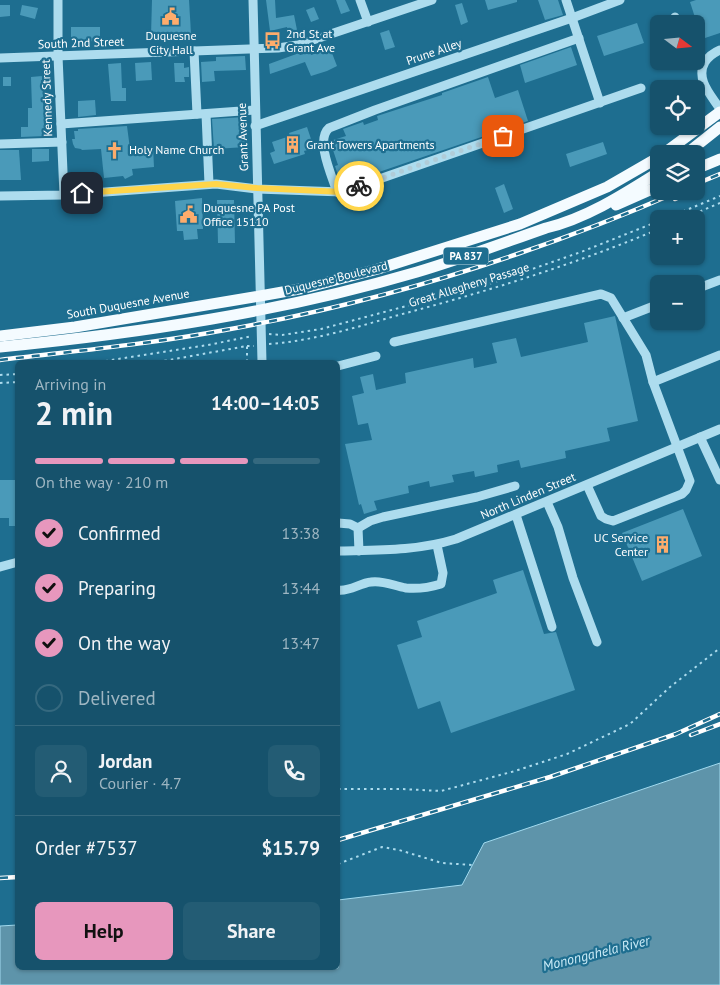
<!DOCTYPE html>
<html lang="en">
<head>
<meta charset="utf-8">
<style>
  :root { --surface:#16526c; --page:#235c74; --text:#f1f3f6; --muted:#9eb6c2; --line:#35697f; --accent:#e797bd }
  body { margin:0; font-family:"PT Sans",sans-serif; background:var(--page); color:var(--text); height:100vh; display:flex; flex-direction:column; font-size:19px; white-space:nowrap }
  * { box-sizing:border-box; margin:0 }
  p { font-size:16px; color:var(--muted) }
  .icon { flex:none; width:28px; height:28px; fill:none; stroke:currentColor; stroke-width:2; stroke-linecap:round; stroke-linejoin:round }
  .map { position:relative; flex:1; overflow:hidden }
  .drawer { position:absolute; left:15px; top:360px; width:325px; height:610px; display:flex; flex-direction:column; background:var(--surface); border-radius:8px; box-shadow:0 1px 4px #0004 }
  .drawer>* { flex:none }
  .needle { width:32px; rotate:106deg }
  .buttons { position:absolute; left:650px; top:15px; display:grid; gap:10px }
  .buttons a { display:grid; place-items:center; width:55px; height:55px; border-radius:8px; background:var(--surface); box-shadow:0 1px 4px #0004; font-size:25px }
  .pin { position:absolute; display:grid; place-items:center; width:42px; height:42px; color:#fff; margin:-21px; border-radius:10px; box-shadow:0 2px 8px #0006 }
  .courier { position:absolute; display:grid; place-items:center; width:50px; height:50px; margin:-25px; border:4px solid #ffd54a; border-radius:50%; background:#fff; color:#222; box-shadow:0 1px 6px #0007 }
  .summary em { font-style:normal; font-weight:700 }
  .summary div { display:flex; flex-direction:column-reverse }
  .summary { display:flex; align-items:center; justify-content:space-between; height:85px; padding:0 20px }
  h1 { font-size:32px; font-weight:700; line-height:38px }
  .bar { display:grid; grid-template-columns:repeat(4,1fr); gap:8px 5px; align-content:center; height:60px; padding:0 20px }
  .bar i { height:6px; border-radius:4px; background:var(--line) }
  .bar .selected { background:var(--accent) }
  .bar p { grid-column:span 4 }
  .line { display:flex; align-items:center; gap:12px; padding:0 20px; border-top:1px solid var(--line) }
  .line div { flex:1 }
  .round { display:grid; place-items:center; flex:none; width:52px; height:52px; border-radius:8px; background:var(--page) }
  ol { padding:0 20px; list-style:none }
  li { display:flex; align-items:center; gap:15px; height:55px }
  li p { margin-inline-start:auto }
  li .icon { padding:5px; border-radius:50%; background:var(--accent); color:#111; stroke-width:4 }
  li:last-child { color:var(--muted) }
  li i { width:28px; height:28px; border:2px solid var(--line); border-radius:50% }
  .action { display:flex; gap:10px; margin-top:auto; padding:10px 20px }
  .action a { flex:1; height:58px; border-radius:8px; background:var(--accent); color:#111; font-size:20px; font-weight:700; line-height:58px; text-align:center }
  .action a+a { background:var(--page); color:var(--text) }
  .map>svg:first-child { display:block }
  .water { fill:#5e94aa; stroke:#a1daef }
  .building { fill:#4a9ab9 }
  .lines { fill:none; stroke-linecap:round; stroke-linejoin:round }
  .path { stroke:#addcee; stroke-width:2; stroke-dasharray:2.5 4; stroke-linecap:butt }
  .minor { stroke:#addcee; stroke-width:9 }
  .major { stroke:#f4fbff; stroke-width:11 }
  .rail-casing { stroke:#fff; stroke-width:4.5 }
  .rail { stroke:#1e6e90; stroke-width:2.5; stroke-dasharray:8; stroke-linecap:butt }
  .done { stroke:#b0ccd8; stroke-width:5; stroke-dasharray:0 9 }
  .route { stroke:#ffd54a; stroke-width:6 }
  .labels { text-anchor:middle; stroke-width:4.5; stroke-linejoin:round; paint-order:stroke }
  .shield { fill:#1e6e90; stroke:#bcd4de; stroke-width:1 }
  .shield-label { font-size:11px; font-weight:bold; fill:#fff }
  .poi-label { font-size:12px; fill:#fff; stroke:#1e6e90; text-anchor:start }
  .street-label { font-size:12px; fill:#fff; stroke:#1e6e90 }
  .water-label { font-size:14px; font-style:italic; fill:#caebf7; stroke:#1e6e90 }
</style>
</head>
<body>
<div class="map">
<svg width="720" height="985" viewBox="0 0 720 985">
  <rect width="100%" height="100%" fill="#1e6e90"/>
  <path class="water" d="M720,763v222h-720v-59l17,-1 1,43h320v-68l124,-15 22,-42z"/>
  <g class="building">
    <path d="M152,0h37l2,34 -40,2z"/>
    <path d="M266,0h9l1,18 18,-3 3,15 -9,2 -1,-5 -17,4z"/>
    <path d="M336,0h9l5,11 -9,3z"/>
    <path d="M485,0h32v2l-29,8z"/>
    <path d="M538,0h20l5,15 -18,5z"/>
    <path d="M696,0h24v33l-18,6 -12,-37z"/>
    <path d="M462,3l6,19 -7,3 -6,-20z"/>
    <path d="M0,5h10v11l-10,1z"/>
    <path d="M22,5l16,3 -3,11 -15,-4z"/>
    <path d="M314,7l5,12 -8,3 -5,-12z"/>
    <path d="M637,23l7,20 -40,13 -7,-20z"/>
    <path d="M71,27h29v14l-29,1z"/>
    <path d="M389,30l6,17 -10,3 -5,-17z"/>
    <path d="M571,47l6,18 -52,18 -5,-18z"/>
    <path d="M330,48l7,18 -10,5 -16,5 -6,-14 -35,12 -1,-10 30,-11 1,2 10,-3 1,3z"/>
    <path d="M245,56l1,14 -32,1 1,10 -13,1 -1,-20 15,-1v-4z"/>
    <path d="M151,62l1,18 -16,1 -1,-18z"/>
    <path d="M121,63l1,25h4v13h-15l-3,-37z"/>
    <path d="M174,63h10v5l5,-1v10h-5l1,5h-10z"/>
    <path d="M42,76l3,60 -24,1v-10h7v-19h4l-1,-31z"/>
    <rect x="3" y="77" width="8" height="9"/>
    <path d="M488,77l7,21 23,-8 10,31 -187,64 -6,-19 3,-1 -8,-24 16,-5 -3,-7 20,-7 1,3 14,-5 -1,-4 65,-21v-2z"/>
    <path d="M95,100l1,15 -18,2v-16z"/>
    <path d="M245,117l1,30 -32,2 -2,-30z"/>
    <path d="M127,126l3,23 23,-2 1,20 -22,2 1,6 -8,4 -2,-3 -19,2 -3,-29 -19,1 -1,-1 -6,-1 -2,-4 -1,-5h3l-1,-8h4v-2z"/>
    <path d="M307,127l4,12 -3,1 3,9 -7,2 1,3 -31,10 -4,-11 5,-2 -3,-9 18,-6 -1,-3z"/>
    <path d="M603,142l4,12 -37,13 -4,-13z"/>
    <path d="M32,149h17v12l-17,1z"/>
    <path d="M0,150h19l2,30h-21z"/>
    <path d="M504,184l9,25 -9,4 -9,-25z"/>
    <path d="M202,198l1,31h-6l1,10 -14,1 -1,-9h-6l-2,-30z"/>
    <path d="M217,200h17l1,43h-17z"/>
    <path d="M615,316l23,105 -31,7 3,13 -45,10 1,7 -45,10 -2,-8 -22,5 1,7 -23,5 -1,-6 -22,4 2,7 -24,5 -1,-6 -21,5 1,7 -35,8 3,9 -13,4 -3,-10 -2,1 -14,-61 27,-4 -4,-17 -10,2 -6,-29 12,-3 -4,-16 13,-3 3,16 30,-7 -1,-10 68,-15 1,10 23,-5 -5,-20 24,-5 5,19 67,-15 -4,-19z"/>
    <path d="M0,480h18v46h-9v-8h-9z"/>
    <path d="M683,509l19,47 -60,25 -20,-48z"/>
    <path d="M523,570l21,64 12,-2 19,58 -124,43 -11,-32 -22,8 -21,-64 25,-8 -5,-16 80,-28 -4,-13z"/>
  </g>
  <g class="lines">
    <g class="path">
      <path d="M665,219l55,-23"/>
      <path d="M682,219l38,-16"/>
      <path d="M269,334l13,1 39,-6 171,-46 89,-31 78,-31"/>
      <path d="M269,344c43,-3 85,-16 126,-28 90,-24 178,-51 264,-87"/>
      <path d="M247,346h7"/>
      <path d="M99,362l109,-17 44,-9"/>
      <path d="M158,362l89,-16v16"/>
      <path d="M0,375l18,-1"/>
      <path d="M0,383l18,-1"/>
      <path d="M338,789h64l39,2 74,-20 52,-17 63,-30 40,-37 50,-39"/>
      <path d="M338,864l44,-17 17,3 43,13 30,2"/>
    </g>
    <g class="minor">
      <path d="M58,0v56l6,139"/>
      <path d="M253,0l9,362"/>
      <path d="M360,0l8,22"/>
      <path d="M566,0l34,103"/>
      <path d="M675,17l2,7"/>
      <path d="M720,50c-7,3 -11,6 -15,12 -10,17 6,33 15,47"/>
      <path d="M194,51l3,63"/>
      <path d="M0,58l278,-10 20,-3 134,-45"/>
      <path d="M206,114l3,70"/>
      <path d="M61,124l194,-14"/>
      <path d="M255,126l317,-108 48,-18"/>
      <path d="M0,144l62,-2"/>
      <path d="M337,192c-5,-16 -22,-52 -8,-64l46,-18 204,-72"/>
      <path d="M0,196l64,-1 152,-11 41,5 85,3 299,-104"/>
      <path d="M696,289l24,-9"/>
      <path d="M623,318l36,-14"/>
      <path d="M394,342l207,-48 10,4 35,57 7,27 37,99 -4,9 -4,4 -69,27 -7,-2 -5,-3 -14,-31"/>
      <path d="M338,366l38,-10"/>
      <path d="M653,382l67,-27"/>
      <path d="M700,437l20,43"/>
      <path d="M547,502l11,25 15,51 24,64"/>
      <path d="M516,515l36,112"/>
      <path d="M338,523l12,1 8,4 1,23"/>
      <path d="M358,528l12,-7 13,-4 94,-20 38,-11"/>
      <path d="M338,551c40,-1 79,0 118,-12l264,-110"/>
      <path d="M0,567l18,-5"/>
      <path d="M338,590c11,2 22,-7 33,-8 12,-2 23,4 35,6 10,1 25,-1 35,-4l2,-11 -6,-28"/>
    </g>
    <g class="major">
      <path d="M663,154l57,-42"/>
      <path d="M686,154l34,-27"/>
      <path d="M696,169l24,-10"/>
      <path d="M616,205l43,-19"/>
      <path d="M0,336l75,-9 185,-31 45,-8 73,-19 142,-45 87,-37 52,-30"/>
      <path d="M0,347c141,-14 281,-35 417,-75 44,-13 86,-29 129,-44 41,-10 78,-34 113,-56"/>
    </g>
    <defs>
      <g id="rail">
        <path d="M696,184l24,-10"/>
        <path d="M675,199l18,-8"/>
        <path d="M0,360c75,-9 151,-16 225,-30 156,-28 310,-76 455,-139"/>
        <path d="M691,735l29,-11"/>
        <path d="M338,840l212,-63 126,-43 44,-20"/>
        <path d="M0,878l18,-1"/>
      </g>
    </defs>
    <use href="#rail" class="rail-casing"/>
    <use href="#rail" class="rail"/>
  </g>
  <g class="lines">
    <path class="done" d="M359,186l144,-50"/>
    <path class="route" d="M82,193l134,-9 41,4 85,4 17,-6"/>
  </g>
  <defs>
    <symbol id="civic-bare" viewBox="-9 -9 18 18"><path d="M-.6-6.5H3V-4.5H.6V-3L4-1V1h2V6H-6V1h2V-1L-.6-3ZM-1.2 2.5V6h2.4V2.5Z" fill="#fdac6c" stroke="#1e6e90" stroke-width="2.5" paint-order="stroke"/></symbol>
    <symbol id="bus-bare" viewBox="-9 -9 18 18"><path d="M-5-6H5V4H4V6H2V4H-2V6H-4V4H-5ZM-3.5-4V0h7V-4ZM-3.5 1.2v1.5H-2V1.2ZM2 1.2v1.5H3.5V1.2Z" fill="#fdac6c" stroke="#1e6e90" stroke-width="2.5" paint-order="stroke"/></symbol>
    <symbol id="building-bare" viewBox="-9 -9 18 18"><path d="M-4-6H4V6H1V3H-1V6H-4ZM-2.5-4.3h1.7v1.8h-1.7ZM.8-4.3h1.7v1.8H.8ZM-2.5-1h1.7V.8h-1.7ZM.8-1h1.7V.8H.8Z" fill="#fdac6c" stroke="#1e6e90" stroke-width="2.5" paint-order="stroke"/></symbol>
    <symbol id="church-bare" viewBox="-9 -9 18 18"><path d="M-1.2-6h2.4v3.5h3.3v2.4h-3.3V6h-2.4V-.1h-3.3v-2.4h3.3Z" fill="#fdac6c" stroke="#1e6e90" stroke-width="2.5" paint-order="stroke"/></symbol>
  </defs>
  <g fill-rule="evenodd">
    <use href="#civic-bare" x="158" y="4" width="25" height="25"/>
    <use href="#bus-bare" x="260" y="28" width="25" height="25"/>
    <use href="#building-bare" x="280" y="132" width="25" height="25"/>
    <use href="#church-bare" x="102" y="138" width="25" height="25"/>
    <use href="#civic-bare" x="176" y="202" width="25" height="25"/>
    <use href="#building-bare" x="650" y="532" width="25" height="25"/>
  </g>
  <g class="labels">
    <rect class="shield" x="443.5" y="247.5" width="45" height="17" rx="4"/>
    <g class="shield-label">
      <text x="466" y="260">PA 837</text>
    </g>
    <g class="poi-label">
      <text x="286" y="38">2nd St at<tspan x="286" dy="14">Grant Ave</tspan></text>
      <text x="171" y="40" text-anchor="middle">Duquesne<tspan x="171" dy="14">City Hall</tspan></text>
      <text x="306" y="149">Grant Towers Apartments</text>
      <text x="129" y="154">Holy Name Church</text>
      <text x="203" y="212">Duquesne PA Post<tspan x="203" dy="14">Office 15110</tspan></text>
      <text x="648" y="542" text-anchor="end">UC Service<tspan x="648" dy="14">Center</tspan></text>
    </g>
    <g class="street-label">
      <text transform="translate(81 43) rotate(-2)" y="4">South 2nd Street</text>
      <text transform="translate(434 52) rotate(-19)" y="4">Prune Alley</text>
      <text transform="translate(47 98) rotate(-92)" y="4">Kennedy Street</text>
      <text transform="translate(243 137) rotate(-92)" y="4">Grant Avenue</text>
      <text transform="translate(336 278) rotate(-14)" y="4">Duquesne Boulevard</text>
      <text transform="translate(469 285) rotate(-17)" y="4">Great Allegheny Passage</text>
      <text transform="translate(128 304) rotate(-10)" y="4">South Duquesne Avenue</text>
      <text transform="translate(528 496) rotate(-23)" y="4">North Linden Street</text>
    </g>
    <g class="water-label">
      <text transform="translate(596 953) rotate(-14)" y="5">Monongahela River</text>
    </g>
  </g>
</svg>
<div class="buttons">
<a><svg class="needle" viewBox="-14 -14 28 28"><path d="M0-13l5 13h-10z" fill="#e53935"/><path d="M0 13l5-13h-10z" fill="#9eb6c2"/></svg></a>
<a><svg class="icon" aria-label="locate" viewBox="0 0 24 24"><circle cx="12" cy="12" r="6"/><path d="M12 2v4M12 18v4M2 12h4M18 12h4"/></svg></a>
<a><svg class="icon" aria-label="layers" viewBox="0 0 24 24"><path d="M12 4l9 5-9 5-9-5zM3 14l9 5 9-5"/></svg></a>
<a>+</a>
<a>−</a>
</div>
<div class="pin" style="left:503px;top:136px;background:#ea580c"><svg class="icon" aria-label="bag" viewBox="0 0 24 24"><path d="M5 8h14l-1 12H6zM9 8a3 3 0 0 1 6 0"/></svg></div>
<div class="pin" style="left:82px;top:193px;background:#1f2937"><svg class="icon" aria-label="home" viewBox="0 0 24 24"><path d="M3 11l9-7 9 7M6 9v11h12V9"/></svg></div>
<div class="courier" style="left:359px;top:186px"><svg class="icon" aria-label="bike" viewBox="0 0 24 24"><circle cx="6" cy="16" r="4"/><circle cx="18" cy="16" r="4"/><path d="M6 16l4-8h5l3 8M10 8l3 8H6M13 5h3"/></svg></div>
<section class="drawer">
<div class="summary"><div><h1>2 min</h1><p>Arriving in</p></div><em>14:00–14:05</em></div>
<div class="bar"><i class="selected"></i><i class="selected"></i><i class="selected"></i><i></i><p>On the way · 210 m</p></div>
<ol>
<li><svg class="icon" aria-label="check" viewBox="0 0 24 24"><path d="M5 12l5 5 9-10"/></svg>Confirmed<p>13:38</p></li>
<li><svg class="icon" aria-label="check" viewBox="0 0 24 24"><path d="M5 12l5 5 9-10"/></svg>Preparing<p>13:44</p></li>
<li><svg class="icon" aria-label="check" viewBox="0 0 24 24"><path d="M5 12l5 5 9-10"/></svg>On the way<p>13:47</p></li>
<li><i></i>Delivered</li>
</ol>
<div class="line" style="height:90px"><a class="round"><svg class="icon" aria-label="person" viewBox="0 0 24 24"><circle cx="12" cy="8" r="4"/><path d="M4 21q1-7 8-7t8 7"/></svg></a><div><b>Jordan</b><p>Courier · 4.7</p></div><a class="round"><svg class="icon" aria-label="phone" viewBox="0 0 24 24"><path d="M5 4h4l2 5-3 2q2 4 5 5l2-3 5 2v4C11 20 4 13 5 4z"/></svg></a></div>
<div class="line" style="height:65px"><div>Order #7537</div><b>$15.79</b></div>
<div class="action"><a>Help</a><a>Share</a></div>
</section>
</div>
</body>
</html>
